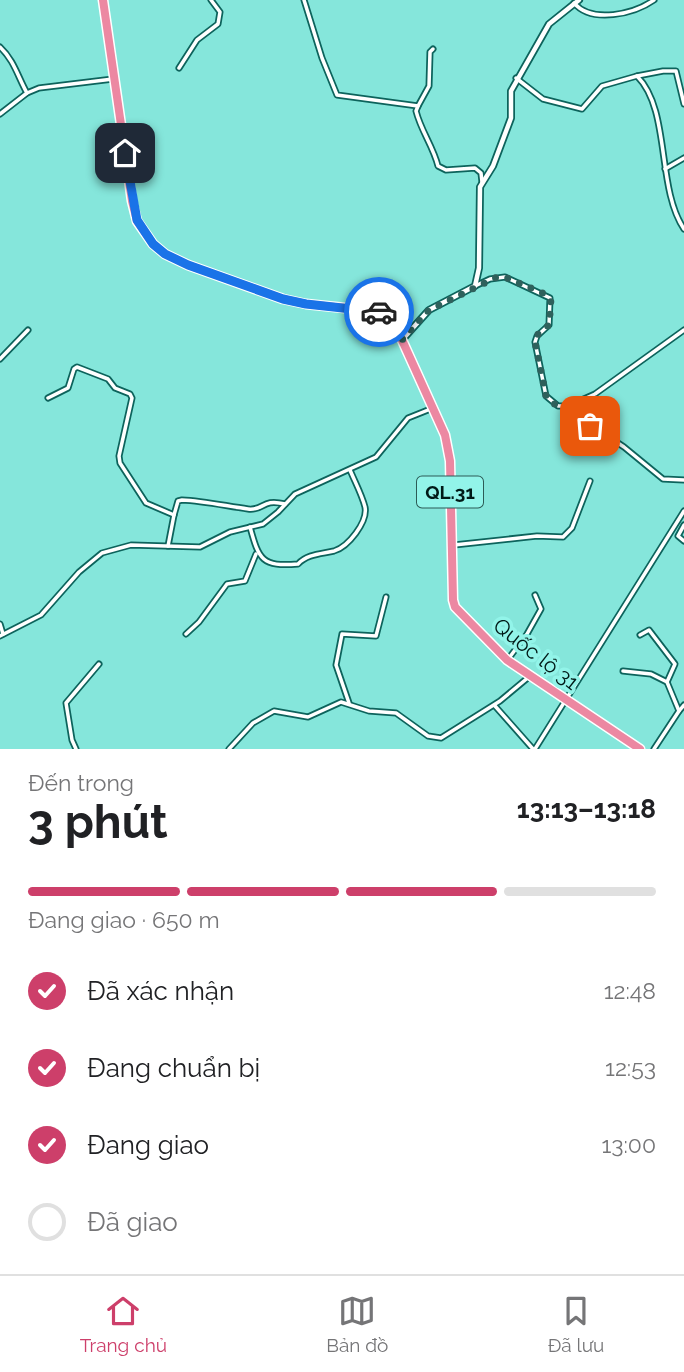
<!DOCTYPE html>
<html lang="vi">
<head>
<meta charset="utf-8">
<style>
  :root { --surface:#fff; --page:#f2f2f2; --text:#202124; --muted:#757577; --line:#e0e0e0; --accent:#cd3f6a }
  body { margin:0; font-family:Raleway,sans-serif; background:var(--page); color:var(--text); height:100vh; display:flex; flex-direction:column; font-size:26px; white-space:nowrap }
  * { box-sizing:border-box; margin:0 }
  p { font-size:23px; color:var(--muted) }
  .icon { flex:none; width:38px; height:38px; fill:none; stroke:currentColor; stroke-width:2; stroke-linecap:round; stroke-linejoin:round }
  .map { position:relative; height:749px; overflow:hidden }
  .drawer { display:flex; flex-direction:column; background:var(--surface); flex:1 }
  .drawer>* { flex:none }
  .pin { position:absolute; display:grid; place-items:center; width:60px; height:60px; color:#fff; margin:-30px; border-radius:14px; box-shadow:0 4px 10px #0006 }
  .courier { position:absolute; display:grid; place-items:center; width:70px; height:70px; margin:-35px; border:5px solid #1a73e8; border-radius:50%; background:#fff; color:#222; box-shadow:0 2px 9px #0007 }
  .overview em { font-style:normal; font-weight:700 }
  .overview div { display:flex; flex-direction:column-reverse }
  .overview { display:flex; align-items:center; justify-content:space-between; height:119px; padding:0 28px }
  h1 { font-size:46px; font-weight:700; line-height:52px }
  .bar { display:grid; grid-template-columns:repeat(4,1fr); gap:10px 7px; align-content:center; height:84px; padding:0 28px }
  .bar i { height:9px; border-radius:5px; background:var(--line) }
  .bar .selected { background:var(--accent) }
  .bar p { grid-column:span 4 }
  ol { padding:0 28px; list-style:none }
  li { display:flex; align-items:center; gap:21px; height:77px }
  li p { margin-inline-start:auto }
  li .icon { padding:7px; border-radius:50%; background:var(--accent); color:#fff; stroke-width:4 }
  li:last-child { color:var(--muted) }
  li i { width:38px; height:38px; border:4px solid var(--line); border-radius:50% }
  .dock { display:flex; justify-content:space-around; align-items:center; height:98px; border-top:2px solid var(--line); background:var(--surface); font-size:19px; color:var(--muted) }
  .dock a { display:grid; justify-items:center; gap:4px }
  .dock .selected { color:var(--accent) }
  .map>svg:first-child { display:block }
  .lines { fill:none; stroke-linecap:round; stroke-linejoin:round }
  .minor-casing { stroke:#0d635c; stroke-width:7 }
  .tertiary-casing { stroke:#0d635c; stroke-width:8 }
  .trunk-casing { stroke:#fff; stroke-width:11 }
  .minor { stroke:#fff; stroke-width:3.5 }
  .tertiary { stroke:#fff; stroke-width:4.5 }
  .trunk { stroke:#ec88a2; stroke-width:8 }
  .done { stroke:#2f615c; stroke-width:7; stroke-dasharray:0 12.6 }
  .route { stroke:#1a73e8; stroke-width:9 }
  .labels { text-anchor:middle; stroke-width:7; stroke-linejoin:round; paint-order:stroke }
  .shield { fill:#92f4e9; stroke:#2c5b56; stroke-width:2 }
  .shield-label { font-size:19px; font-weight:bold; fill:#001a17 }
  .street-label { font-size:21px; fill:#001a17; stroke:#92f4e9 }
</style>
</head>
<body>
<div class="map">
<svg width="684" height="749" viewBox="0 0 684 749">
  <rect width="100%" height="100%" fill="#85e6db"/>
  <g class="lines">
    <defs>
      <g id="minor">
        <path d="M304,0l18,58 15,37 81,11 -2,5c5,20 17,35 22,55l8,4 29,-2 6,5 1,9"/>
        <path d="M574,3c18,21 60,11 80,-3"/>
        <path d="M0,47c14,13 18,30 27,46"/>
        <path d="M179,68l18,-28 21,-16 2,-12 -9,-12"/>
        <path d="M637,76l26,-5h13l8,33"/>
        <path d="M516,78l27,21 39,10 20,-23 35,-10c34,34 19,111 47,153"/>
        <path d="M418,106l11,-20 1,-34 3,-3"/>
        <path d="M0,114l27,-21 12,-5 74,-9"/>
        <path d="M665,169l19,-11"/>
        <path d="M475,286l15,-7 15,-2 45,21 -1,27 -12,11 -2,6 11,54 12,10h10l27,-12 89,-64"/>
        <path d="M0,359l28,-29"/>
        <path d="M48,398l20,-10 6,-19 3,-2 31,12 7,9 15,6 2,4 -13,58 1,7 26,40 28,12 -6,31"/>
        <path d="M568,406l9,10 47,31 39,32 21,1"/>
        <path d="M174,515l4,-14 4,-1c22,1 44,6 66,9 17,2 13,-11 37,-5"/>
        <path d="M684,525l-6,11 6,5"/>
        <path d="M250,527c9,33 12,40 48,37 9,-10 23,-10 36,-13 14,-4 34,-29 31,-44 -3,-12 -10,-25 -15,-37"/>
        <path d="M454,545l83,-9 26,1 9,-9 18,-47"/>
        <path d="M0,624l3,10"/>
        <path d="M186,634l13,-12 28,-38 18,-3 11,-27"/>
        <path d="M640,635l9,-5 26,34 -8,18"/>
        <path d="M0,636l41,-21 38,-43 23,-19 29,-8 69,2 30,-15 33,-8 15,-12 17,-18 81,-37 32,-39 25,-10"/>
        <path d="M509,658l18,-24 14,-25 -6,-14"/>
        <path d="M623,671l28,3 16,8 12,29 -25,38"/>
        <path d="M349,703l-13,-38 6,-31 34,2 10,-39"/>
        <path d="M495,706l38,43"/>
        <path d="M679,711l5,-6"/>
        <path d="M76,749l-4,-9 -6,-37 33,-39"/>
        <path d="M229,749l24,-26 21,-12 34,6 33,-15 28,9 27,2 32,23 13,2 59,-37 30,-25"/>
        <path d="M535,749l149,-238"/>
      </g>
      <path id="tertiary" d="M402,340l27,-30 46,-24 4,-18 1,-81 13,-21 18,-48v-27l38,-67 30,-24"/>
      <path id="trunk" d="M103,0l29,201 5,20 16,23 12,10 23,11 95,34 23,5 68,7 11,4 17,25 43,95 5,26 3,139 2,7 52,53 133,89"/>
    </defs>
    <use href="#minor" class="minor-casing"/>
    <use href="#tertiary" class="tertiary-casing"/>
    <use href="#trunk" class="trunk-casing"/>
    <use href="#minor" class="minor"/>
    <use href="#tertiary" class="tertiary"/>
    <use href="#trunk" class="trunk"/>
  </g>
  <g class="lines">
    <path class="done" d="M379,312l10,7 13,21 27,-30 68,-33h8l42,18 4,7 -2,23 -12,10 -2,7 11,54 8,8 14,2 22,20"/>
    <path class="route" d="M125,153l12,67 16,24 12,10 23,11 95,34 23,5 73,8"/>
  </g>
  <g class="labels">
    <rect class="shield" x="417" y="476.5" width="66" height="31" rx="5"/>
    <g class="shield-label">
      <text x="450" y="499">QL.31</text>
    </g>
    <g class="street-label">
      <text transform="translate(536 654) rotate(38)" y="7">Quốc lộ 31</text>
    </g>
  </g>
</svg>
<div class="pin" style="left:590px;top:426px;background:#ea580c"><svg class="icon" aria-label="bag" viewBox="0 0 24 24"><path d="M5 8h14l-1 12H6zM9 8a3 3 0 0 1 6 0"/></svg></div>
<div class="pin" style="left:125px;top:153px;background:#1f2937"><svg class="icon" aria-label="home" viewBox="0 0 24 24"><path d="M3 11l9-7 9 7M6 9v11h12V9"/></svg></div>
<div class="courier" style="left:379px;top:312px"><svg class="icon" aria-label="car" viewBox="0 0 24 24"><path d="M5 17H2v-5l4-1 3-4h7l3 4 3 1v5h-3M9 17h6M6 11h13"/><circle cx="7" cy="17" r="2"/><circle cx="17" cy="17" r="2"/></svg></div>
</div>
<section class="drawer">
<div class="overview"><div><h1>3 phút</h1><p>Đến trong</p></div><em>13:13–13:18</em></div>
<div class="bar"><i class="selected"></i><i class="selected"></i><i class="selected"></i><i></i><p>Đang giao · 650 m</p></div>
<ol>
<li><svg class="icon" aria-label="check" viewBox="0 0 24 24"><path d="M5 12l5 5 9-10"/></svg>Đã xác nhận<p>12:48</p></li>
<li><svg class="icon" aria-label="check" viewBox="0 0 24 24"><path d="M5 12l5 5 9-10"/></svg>Đang chuẩn bị<p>12:53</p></li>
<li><svg class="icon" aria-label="check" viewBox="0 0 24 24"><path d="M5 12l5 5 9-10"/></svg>Đang giao<p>13:00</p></li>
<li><i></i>Đã giao</li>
</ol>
</section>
<nav class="dock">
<a class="selected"><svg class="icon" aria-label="home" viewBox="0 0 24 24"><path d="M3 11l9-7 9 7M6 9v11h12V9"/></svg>Trang chủ</a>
<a><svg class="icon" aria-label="map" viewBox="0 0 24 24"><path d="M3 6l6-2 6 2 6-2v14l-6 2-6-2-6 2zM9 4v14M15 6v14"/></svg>Bản đồ</a>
<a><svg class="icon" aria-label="saved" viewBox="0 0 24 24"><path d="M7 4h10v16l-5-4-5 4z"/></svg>Đã lưu</a>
</nav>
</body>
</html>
